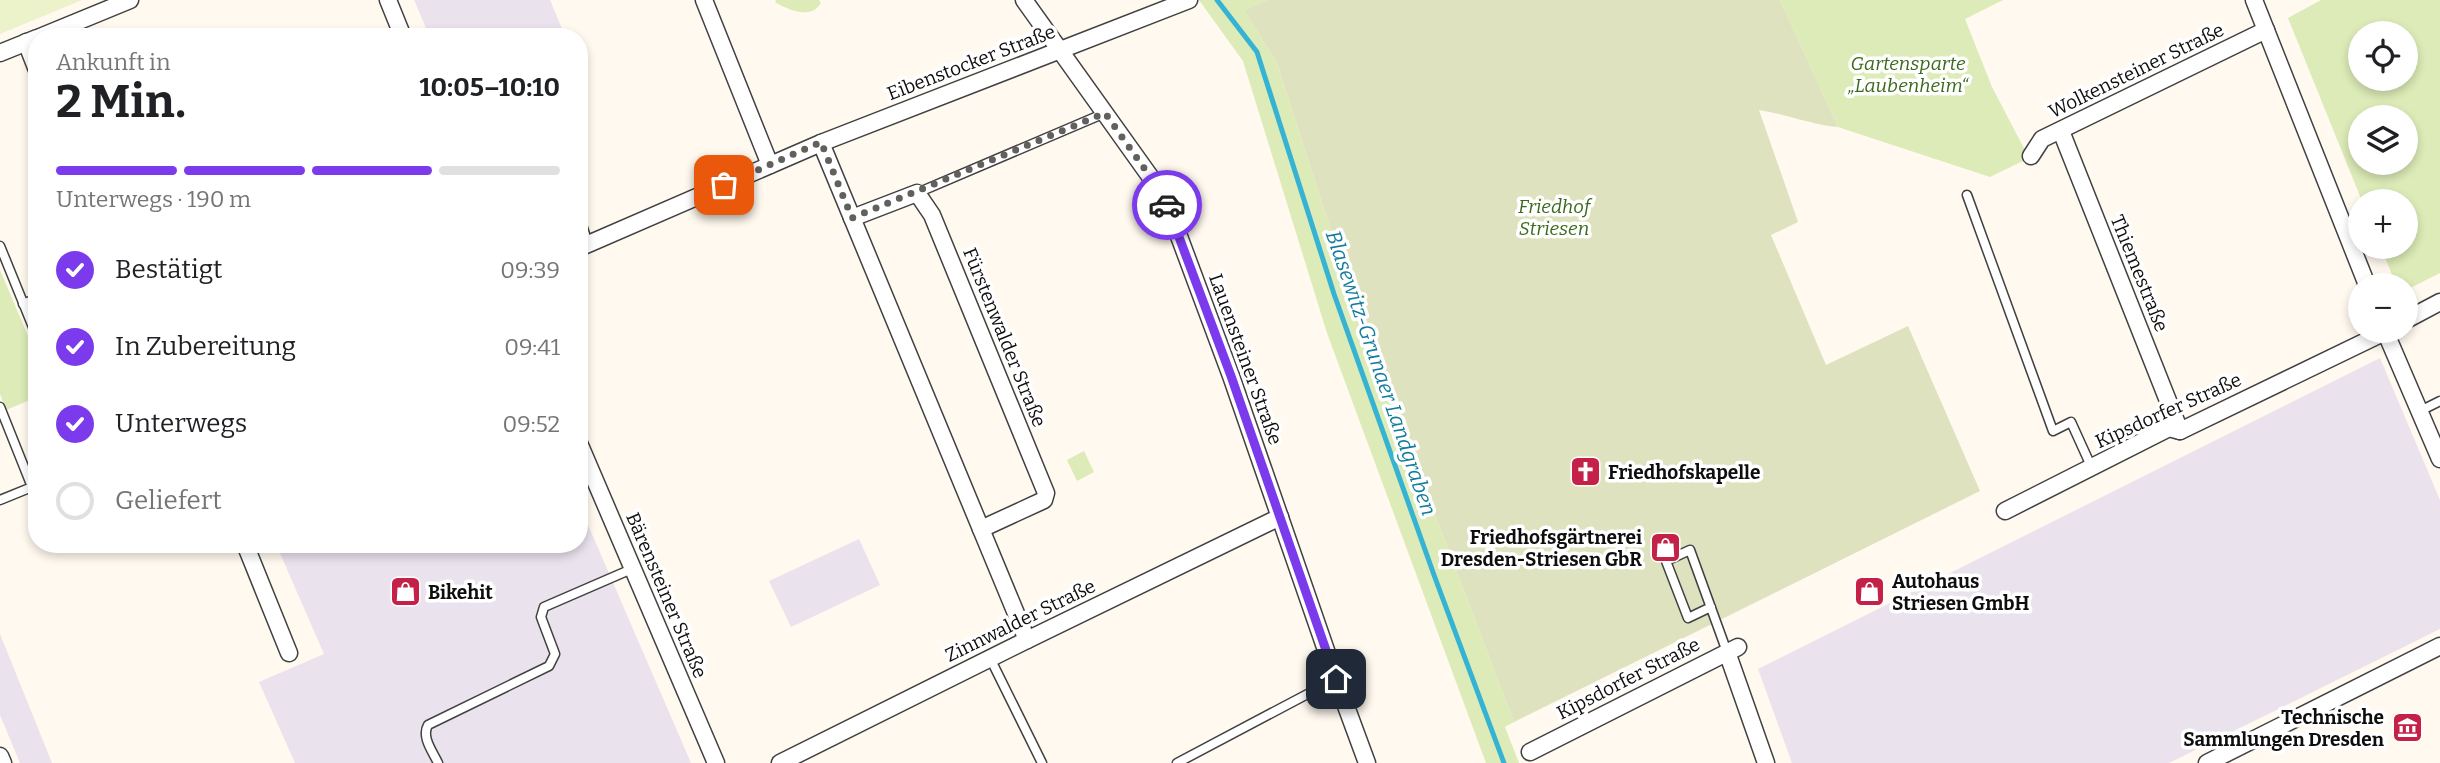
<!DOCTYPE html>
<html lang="de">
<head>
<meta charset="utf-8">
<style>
  :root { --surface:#fff; --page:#f6f6f6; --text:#202124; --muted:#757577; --line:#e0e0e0; --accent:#7c3aed }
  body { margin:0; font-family:Bitter,serif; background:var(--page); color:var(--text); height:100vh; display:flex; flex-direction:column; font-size:26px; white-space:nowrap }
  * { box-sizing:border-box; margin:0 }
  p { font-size:23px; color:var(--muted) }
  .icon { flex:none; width:38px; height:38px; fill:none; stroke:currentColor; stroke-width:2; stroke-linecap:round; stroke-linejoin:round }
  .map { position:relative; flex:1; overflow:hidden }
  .side { position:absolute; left:28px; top:28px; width:560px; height:525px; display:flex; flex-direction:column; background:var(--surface); border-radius:28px; box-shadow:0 4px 10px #0003 }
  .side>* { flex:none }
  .controls { position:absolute; left:2348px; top:21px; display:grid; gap:14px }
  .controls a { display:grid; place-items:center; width:70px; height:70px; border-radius:50%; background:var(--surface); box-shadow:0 4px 10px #0003; font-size:35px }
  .pin { position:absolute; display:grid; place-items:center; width:60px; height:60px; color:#fff; margin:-30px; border-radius:14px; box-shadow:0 4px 10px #0006 }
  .courier { position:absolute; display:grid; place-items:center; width:70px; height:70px; margin:-35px; border:5px solid #7c3aed; border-radius:50%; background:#fff; color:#222; box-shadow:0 2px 9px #0007 }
  .headline em { font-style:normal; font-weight:700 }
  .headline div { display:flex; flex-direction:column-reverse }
  .headline { display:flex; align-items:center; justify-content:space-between; height:119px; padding:0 28px }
  h1 { font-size:46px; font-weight:700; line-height:52px }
  .bar { display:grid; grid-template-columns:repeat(4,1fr); gap:10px 7px; align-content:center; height:84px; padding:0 28px }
  .bar i { height:9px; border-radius:5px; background:var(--line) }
  .bar .active { background:var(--accent) }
  .bar p { grid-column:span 4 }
  ol { padding:0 28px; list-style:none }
  li { display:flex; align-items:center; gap:21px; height:77px }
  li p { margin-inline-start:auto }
  li .icon { padding:7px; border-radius:50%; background:var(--accent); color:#fff; stroke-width:4 }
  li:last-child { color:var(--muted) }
  li i { width:38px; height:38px; border:4px solid var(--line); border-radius:50% }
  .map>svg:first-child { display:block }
  .industrial { fill:#eae2ed }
  .green { fill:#dcebb7; fill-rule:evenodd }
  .cemetery { fill:#dee2bf }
  .pitch { fill:#ecf2c9 }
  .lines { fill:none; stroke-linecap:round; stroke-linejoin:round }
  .stream { stroke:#36b3d3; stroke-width:5 }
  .lane-casing { stroke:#414141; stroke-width:11 }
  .street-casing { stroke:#414141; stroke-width:19 }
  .lane { stroke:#fff; stroke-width:8 }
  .street { stroke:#fff; stroke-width:16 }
  .done { stroke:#62605d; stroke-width:7; stroke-dasharray:0 12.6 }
  .route { stroke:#7c3aed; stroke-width:9 }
  .labels { text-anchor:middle; stroke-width:7; stroke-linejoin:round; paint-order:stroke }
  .street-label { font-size:19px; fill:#0e0e0e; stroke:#fff }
  .park-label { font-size:19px; font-style:italic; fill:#3b691b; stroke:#fff }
  .poi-label { font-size:19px; font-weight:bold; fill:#0e0e0e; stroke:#fff; text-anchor:start }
  .water-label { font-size:21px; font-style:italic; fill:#127c9f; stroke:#fff }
</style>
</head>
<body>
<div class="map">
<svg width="2440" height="763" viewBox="0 0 2440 763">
  <rect width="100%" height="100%" fill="#fff9ef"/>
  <g class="industrial">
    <path d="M414,0h136l15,36 -135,1z"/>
    <path d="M2380,358l60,142v129l-271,134h-377l-34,-94z"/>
    <path d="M579,504l112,259h-396l-36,-81 65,-28 -48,-110h303z"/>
    <path d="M859,539l21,46 -89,42 -22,-46z"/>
    <path d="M0,634l52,129h-32l-20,-48z"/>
  </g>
  <g class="green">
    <path d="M776,0h43l2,3c-10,17 -33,7 -46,-1z"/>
    <path d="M1199,0h68l-23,10 33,53 77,239 160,420 -9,5 14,36h-33l-159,-430 -84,-272z"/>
    <path d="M1780,0h223l-38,19 27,68 37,71 -39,19 -152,-50z"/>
    <path d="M2321,0h119v273l-34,17v-5h-10l-15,-38h25v-46h-44l-74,-183zM2406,33v46h-45v-46zM2406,117v46h-45v-46z"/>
    <path d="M0,270l37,87v40l-31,13 -6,-16z"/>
    <path d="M1084,451l10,21 -17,9 -10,-21z"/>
  </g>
  <path class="cemetery" d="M1267,0h513l58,127c-26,-2 -52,-13 -79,-17l39,112 -27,13 55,130 82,-39 72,165 -466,231 -160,-420 -77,-239 -33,-53z"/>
  <path class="pitch" d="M0,0h82l-82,34z"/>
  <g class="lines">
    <path class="stream" d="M1217,0l40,52 77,242 100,281 70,188"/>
    <defs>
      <g id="lane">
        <path d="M917,193l188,-80"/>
        <path d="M1967,195l86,236 18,-9 20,44"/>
        <path d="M579,215l9,29"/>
        <path d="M0,246l37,91"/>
        <path d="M23,304l14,-6"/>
        <path d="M0,407l32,80 -32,13"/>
        <path d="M2420,411l20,-10"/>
        <path d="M1711,607l-23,11 -22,-57 24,-11c12,34 25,68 37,102"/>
        <path d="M990,658l52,105"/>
        <path d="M438,763c-5,-11 -17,-26 -10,-38l121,-59 6,-12 -14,-37 3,-10 90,-39"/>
        <path d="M1177,763l159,-84"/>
      </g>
      <g id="street">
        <path d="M388,0l15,37"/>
        <path d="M704,0l66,165"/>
        <path d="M1024,0l140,196 67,180 105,303 31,84"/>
        <path d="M2254,0l113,285"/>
        <path d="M40,37l90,-37"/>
        <path d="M26,42l11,28"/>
        <path d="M0,53l37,-15"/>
        <path d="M2061,131l119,300"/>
        <path d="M821,143l206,497"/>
        <path d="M2031,156l11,-17 224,-109"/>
        <path d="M852,218l65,-25 15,22 114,278 -2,7 -63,29"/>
        <path d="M579,248l242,-105 368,-143"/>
        <path d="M2406,320l34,-18"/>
        <path d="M2385,331l55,128"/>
        <path d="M579,443l137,320"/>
        <path d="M2005,511l164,-83 11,3 207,-100"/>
        <path d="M245,544l44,109"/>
        <path d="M1727,652l39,111"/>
        <path d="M1530,752l208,-105"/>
        <path d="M0,756l3,7"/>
        <path d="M780,763l247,-123 253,-123"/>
        <path d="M2207,763l233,-117"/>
      </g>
    </defs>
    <use href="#lane" class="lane-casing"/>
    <use href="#street" class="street-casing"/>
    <use href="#lane" class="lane"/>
    <use href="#street" class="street"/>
  </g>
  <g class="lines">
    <path class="done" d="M724,185l97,-43 31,76 253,-105 59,83 3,9"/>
    <path class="route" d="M1167,205l64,171 105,303"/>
  </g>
  <defs>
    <symbol id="church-square" viewBox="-11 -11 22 22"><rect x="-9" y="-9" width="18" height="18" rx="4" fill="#c42048" stroke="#fff"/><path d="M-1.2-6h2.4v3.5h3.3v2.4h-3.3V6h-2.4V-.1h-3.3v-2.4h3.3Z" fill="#fff"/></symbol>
    <symbol id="shop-square" viewBox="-11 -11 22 22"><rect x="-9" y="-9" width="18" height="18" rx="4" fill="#c42048" stroke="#fff"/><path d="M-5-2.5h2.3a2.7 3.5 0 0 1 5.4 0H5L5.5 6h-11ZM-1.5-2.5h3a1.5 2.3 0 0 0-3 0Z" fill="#fff"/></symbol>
    <symbol id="museum-square" viewBox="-11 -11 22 22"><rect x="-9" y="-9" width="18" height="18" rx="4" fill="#c42048" stroke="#fff"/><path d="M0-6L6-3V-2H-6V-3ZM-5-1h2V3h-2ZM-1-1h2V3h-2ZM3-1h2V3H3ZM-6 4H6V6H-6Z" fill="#fff"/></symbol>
  </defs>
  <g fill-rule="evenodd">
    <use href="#church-square" x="1568" y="454" width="35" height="35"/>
    <use href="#shop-square" x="1648" y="530" width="35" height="35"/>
    <use href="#shop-square" x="388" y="574" width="35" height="35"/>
    <use href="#shop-square" x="1852" y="574" width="35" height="35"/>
    <use href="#museum-square" x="2390" y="710" width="35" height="35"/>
  </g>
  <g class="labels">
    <g class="street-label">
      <text transform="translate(971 62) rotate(-21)" y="7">Eibenstocker Straße</text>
      <text transform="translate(2136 70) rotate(-26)" y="7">Wolkensteiner Straße</text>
      <text transform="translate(2140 273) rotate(68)" y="7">Thiemestraße</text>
      <text transform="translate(1005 337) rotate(68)" y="7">Fürstenwalder Straße</text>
      <text transform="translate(1246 359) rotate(70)" y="7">Lauensteiner Straße</text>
      <text transform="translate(2168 410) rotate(-24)" y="7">Kipsdorfer Straße</text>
      <text transform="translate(667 595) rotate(67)" y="7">Bärensteiner Straße</text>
      <text transform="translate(1020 620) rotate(-26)" y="7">Zinnwalder Straße</text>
      <text transform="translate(1628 678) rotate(-27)" y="7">Kipsdorfer Straße</text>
    </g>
    <g class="park-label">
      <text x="1908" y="70">Gartensparte<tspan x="1908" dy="22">„Laubenheim“</tspan></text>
      <text x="1554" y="213">Friedhof<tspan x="1554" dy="22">Striesen</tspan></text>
    </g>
    <g class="poi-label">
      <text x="1608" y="479">Friedhofskapelle</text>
      <text x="1642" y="544" text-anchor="end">Friedhofsgärtnerei<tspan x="1642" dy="22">Dresden-Striesen GbR</tspan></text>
      <text x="1892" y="588">Autohaus<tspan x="1892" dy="22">Striesen GmbH</tspan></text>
      <text x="428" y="599">Bikehit</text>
      <text x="2384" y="724" text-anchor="end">Technische<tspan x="2384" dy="22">Sammlungen Dresden</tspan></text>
    </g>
    <g class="water-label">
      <text transform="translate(1381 373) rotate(71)" y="7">Blasewitz‐Grunaer Landgraben</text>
    </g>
  </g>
</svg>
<div class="controls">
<a><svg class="icon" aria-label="locate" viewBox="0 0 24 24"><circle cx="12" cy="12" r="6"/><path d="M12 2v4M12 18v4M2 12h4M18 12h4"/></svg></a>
<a><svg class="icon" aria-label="layers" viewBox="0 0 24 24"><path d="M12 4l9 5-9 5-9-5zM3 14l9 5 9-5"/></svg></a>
<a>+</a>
<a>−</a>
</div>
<div class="pin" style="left:724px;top:185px;background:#ea580c"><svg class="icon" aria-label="bag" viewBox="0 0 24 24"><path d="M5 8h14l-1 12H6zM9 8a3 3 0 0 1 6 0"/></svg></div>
<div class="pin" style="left:1336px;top:679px;background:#1f2937"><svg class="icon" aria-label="home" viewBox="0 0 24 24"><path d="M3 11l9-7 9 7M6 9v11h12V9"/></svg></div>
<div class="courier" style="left:1167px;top:205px"><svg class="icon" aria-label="car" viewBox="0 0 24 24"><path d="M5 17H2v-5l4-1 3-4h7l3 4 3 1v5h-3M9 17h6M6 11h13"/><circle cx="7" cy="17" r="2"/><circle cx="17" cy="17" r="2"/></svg></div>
<section class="side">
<div class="headline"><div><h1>2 Min.</h1><p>Ankunft in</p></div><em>10:05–10:10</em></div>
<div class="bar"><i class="active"></i><i class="active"></i><i class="active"></i><i></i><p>Unterwegs · 190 m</p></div>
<ol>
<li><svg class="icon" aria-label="check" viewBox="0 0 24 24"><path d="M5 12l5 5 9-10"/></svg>Bestätigt<p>09:39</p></li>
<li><svg class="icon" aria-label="check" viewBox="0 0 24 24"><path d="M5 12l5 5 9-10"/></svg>In Zubereitung<p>09:41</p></li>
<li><svg class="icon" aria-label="check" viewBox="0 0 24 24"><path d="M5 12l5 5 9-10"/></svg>Unterwegs<p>09:52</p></li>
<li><i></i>Geliefert</li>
</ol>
</section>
</div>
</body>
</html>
